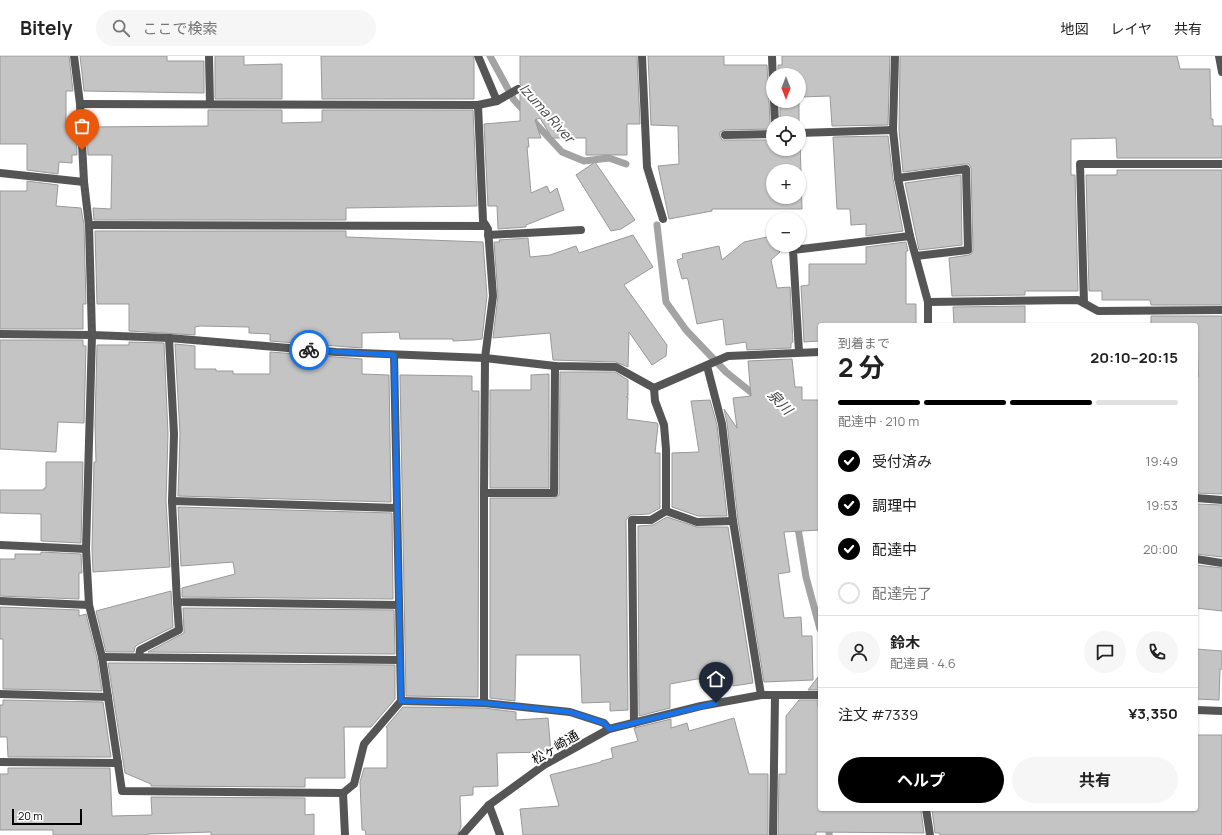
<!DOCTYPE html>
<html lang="ja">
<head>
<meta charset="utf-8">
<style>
  :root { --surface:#fff; --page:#f6f6f6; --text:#222; --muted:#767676; --line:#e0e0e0; --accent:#000 }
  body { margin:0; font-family:Manrope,"Noto Sans JP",sans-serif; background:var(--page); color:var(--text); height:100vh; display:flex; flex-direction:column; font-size:15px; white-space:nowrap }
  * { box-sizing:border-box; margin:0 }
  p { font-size:13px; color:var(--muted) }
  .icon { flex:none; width:22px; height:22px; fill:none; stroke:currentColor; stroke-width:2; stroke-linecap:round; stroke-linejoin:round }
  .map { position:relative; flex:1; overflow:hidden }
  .panel { position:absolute; left:818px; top:267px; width:380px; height:488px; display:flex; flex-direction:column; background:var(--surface); border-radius:4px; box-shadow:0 1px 3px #0004 }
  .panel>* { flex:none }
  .needle { width:26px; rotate:180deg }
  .fabs { position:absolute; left:766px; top:12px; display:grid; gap:8px }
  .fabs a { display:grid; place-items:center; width:40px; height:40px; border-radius:50%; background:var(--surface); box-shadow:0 1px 3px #0004; font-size:20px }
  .scale { position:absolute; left:12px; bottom:10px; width:70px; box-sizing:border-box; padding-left:4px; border:2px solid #000; border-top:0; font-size:11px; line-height:14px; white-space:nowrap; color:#000; -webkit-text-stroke:3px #fff; paint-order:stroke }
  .pin { position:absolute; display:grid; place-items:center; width:34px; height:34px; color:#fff; margin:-41px -17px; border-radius:50% 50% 50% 0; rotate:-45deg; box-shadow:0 0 4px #0007 }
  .pin .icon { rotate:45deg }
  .courier { position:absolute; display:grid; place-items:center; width:40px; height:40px; margin:-20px; border:3px solid #1a73e8; border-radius:50%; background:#fff; color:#222; box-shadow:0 1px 5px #0007 }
  .overview em { font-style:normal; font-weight:700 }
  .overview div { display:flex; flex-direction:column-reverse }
  .overview { display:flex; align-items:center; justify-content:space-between; height:68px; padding:0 20px }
  h1 { font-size:26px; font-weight:700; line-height:30px }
  .bar { display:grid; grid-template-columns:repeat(4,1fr); gap:6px 4px; align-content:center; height:48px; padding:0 20px }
  .bar i { height:5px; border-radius:3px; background:var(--line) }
  .bar .on { background:var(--accent) }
  .bar p { grid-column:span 4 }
  .line { display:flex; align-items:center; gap:10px; padding:0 20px; border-top:1px solid var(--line) }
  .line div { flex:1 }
  .round { display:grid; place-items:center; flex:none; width:42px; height:42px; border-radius:21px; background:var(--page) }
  ol { padding:0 20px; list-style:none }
  li { display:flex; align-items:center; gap:12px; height:44px }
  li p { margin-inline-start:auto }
  li .icon { padding:4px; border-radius:50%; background:var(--accent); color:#fff; stroke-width:4 }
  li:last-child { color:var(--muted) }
  li i { width:22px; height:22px; border:2px solid var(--line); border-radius:50% }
  .action { display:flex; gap:8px; margin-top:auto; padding:8px 20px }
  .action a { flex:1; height:46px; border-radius:24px; background:var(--accent); color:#fff; font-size:16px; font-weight:700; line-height:46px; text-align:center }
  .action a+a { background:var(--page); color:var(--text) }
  header { display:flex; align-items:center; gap:24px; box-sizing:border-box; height:56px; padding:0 20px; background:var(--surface); border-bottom:1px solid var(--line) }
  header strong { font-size:19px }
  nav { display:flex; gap:22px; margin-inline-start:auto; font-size:14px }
  .search { width:280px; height:36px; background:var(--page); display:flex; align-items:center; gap:10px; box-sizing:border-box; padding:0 14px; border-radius:22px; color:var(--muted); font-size:15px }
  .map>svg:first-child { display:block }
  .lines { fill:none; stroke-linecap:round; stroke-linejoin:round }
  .stream { stroke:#a3a3a3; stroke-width:7 }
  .building { fill:#c4c4c4; stroke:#999; fill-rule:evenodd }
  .service { stroke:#555; stroke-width:8 }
  .minor { stroke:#555; stroke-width:8 }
  .done { stroke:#595959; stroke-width:4; stroke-dasharray:0 7.2 }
  .route { stroke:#1a73e8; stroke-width:5 }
  .labels { text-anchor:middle; stroke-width:4; stroke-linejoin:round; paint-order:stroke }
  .street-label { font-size:13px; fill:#000; stroke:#fff }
  .water-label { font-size:14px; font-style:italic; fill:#444; stroke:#fff }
</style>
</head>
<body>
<header>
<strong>Bitely</strong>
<div class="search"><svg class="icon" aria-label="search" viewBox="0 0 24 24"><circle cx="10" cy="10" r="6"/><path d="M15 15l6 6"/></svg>ここで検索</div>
<nav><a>地図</a><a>レイヤ</a><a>共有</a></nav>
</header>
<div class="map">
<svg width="1222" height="779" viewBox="0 0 1222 779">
  <rect width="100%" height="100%" fill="#fff"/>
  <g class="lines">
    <g class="stream">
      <path d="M490,0l24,44 48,52 22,9 25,-3 17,6"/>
      <path d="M657,169l9,77 20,28 40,42 31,25"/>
      <path d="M797,466l9,55 14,52"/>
      <path d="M829,779l2,-26"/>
    </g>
  </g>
  <g class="building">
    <path d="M0,0h69l4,35h-7v35h7v2h3l1,27h-5v8l-13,-1 -1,12 -31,-4v-26h-27z"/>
    <path d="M80,0h87v5h37v32l-120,-2z"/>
    <path d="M215,0h29v9l38,-1v35h-67z"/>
    <path d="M321,0h152l1,4v39h-152z"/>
    <path d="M520,0h117l3,68h-13v31h-41v-17h-34l-12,-20 -5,2 6,18h-13l1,9h-2l4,46 16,-7 3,7 7,-5 7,22 -38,15v2l-28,2 -1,-23h-9l-4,-82 36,-3v-27l3,-5v-3l-3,-2z"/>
    <path d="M648,0h76v9h43l1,20 2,4h3v7l-4,2v3l1,23 3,5 -48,1 -5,2v4l2,4h51v9h26l1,-11 2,71h-90v2l-43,8 -11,-53 21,-2 -1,-38 -27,-1zM773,115h26v26h-26z"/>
    <path d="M782,0h108l-2,69 -56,1 -2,-30 -31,1v-22h-21v-10h4z"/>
    <path d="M900,0h277l3,13h30l1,50h2v7h9v32h-105l-1,-20 -45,1v36h4l3,116h-53v4l-73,1 -3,-38 20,-3 2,-1 2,-4 -2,-82 -2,-4h-4l-62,8 -4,-42z"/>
    <path d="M780,45h19v26v-4h-19z"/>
    <path d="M208,54h74v13l40,-1v-12h151l4,96 -131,2v12h-252l-1,-12 18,1 1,-54h-24l-1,-28 121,-1z"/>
    <path d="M888,80l5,43 10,52 -37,5v-12l-15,1 -1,-16h-13l-4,-72z"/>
    <path d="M595,106l40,58 -14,9 -10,2 -35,-56z"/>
    <path d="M1117,114h105v135h-71l-1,-5h-48v-9h-13l-3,-116h31z"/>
    <path d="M961,119l1,70 -43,5 -14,-67z"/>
    <path d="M27,125l31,4 -2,21 25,2 3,17 2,79h-3v25h-83v-138h27z"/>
    <path d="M95,175h251v6l137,5 4,54 -5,43 -8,1 -21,1v-2h-53l-1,-7 -37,1v15l-92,-7v-7l-21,-1v-6l-49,-1 -5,1v8l-66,-4v-27h-32z"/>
    <path d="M633,179l20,32 -29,18 43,60 -1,11 -14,9 -23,-33 -1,35 -12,-5 -63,-2 -3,-27 -57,5 5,-42 -4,-54h6l-1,-2 29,-2 2,19 20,-2 26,-9 3,7z"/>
    <path d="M767,181l13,15 -9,8 6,28 13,-1 3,55 -2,1v5l-44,2 -1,-8 -20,3 -3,-26 -26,5 -9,-44 -1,-2 -5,1 -5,-19 6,-2 -1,-4 37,-8 3,14 22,-18z"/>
    <path d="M906,186l2,9h-2v53h10v21h-96v16l-16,1 -3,-56 8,-1v-21h57v-17z"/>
    <path d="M1025,250v19l-71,-1 -1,-17z"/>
    <path d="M1151,260h71v178l-26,-1v-117l2,1 -1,-52h-46z"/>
    <path d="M0,284h83v6h3l-2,77 -26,-1 -2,30 -56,-3z"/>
    <path d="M129,286l35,1 4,91 -2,67 4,66 -77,5 -1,-23 2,-87h2l-1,-38 2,-79h32z"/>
    <path d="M175,288l20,2v23h21v2h17v3h37v-22l92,7v15l27,1 2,127 -213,-6 2,-62z"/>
    <path d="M792,303l3,28h7v13h18v130l-36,2 6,40 -12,2 6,44 17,-1 1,19h10l1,44 -49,2 -26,-162 -11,-97 -3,-14 13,19 -4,-30 18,-2 -3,-35z"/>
    <path d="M560,316h55l13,8v16l-2,1h2l-1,22 30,4 1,2 -3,28h5v55l-11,6 -19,1 -4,5 2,190 -18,1v-9l-28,1 -2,-48h-64l-1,46 -25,-3v-200h64l5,-3z"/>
    <path d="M549,318v114h-59v-98h41v-15z"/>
    <path d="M400,319l72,1v15h7l-1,306 -72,-1z"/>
    <path d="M710,344l7,25 10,91h-29l-26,-9v-54l27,-1 -8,-51z"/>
    <path d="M46,406h37l-2,81 -40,-2v-27l-41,-1v-23h44v-2h2z"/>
    <path d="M1196,448l26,1v52l-26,-3z"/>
    <path d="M178,451l214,6 1,86 -211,-2v-9l53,-14 -2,-12 -52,4z"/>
    <path d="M667,461l30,10h31l25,156 -20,3 -1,-6 -15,2v-2l-20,-1 -27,5v24l-31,8 -1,-190 15,-1z"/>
    <path d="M41,496l40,2 1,19h-3v26l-79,-3v-37h15v-5h26z"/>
    <path d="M1196,509l26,3v43l-26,-3z"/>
    <path d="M171,535l2,36 -36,18 -2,2 -1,5h-28l-10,-41z"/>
    <path d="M0,551l79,3v6l7,-2 11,44 5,33 -99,-2v-50h-3z"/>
    <path d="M183,552l211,2 1,44 -247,-2 36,-19v-3z"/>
    <path d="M1196,593l26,2v18h-2l-1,31 -23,-1z"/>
    <path d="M108,607l287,2v34l-24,28h-27l1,51h-40v9l-154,-1v-2l-26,-11z"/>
    <path d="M818,621v13h-10z"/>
    <path d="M3,644l100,2 8,55h-103l-1,-20h-7v-32h3z"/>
    <path d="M799,644h19v7h2v102l101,1 3,23 -108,-1v3h-38l1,-61h7v-58z"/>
    <path d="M403,651l81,1 32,4v8l32,-2 3,34 -54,1 1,33 -25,1v8l-13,1 1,31 -4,8h-91l-1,-5h-3l-2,-48 4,-14h23v-41h-1z"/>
    <path d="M734,662l15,56h19v61h-245l-3,-26 39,-3 -9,-31 51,-13v-1l12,-3 -2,-10 27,-7 -4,-13 37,-9v9l16,-5 2,8z"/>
    <path d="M1196,679h26v100h-282v-2h-5l-3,-23 264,-1z"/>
    <path d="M8,712h102l2,48 40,-1 -1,-18 154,1v17l9,-1v21h-103v-3l-63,2v1h-95v-5h-53v-56h8z"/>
  </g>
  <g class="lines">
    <g class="service">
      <path d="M209,0l1,48"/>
      <path d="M478,0l19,45"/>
      <path d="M642,0l5,111 16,52"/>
      <path d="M772,0l1,28"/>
      <path d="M1219,0l3,16"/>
      <path d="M774,45l1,22"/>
      <path d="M80,48l398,1 19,-4 21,-12"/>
      <path d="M478,49l5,116 5,8 5,67 -8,62 -1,135v210"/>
      <path d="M799,77l94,-3"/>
      <path d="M725,79l48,-1"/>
      <path d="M898,122l68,-9 2,81 -52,6"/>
      <path d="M89,169l397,1"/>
      <path d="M488,179l93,-5"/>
      <path d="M928,246l150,-2 20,11 124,-1"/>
      <path d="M1084,247l-4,-139h142"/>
      <path d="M169,282l5,96 -2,67 5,101 222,3"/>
      <path d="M799,296l-6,-102 117,-14"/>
      <path d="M707,310l15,58 11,97 28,174"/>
      <path d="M654,332l1,13 9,24 2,24v62"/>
      <path d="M484,437h70l1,-127"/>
      <path d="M1196,442l26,2"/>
      <path d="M172,445l225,7"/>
      <path d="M0,489l86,4"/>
      <path d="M1196,503l26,4"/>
      <path d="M0,545l89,4"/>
      <path d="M102,601l298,3"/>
      <path d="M139,601l1,-7 39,-20 -2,-28"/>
      <path d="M0,638l108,3"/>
      <path d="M401,645l83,2 86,9 34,11 5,6"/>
      <path d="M634,667l-2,-203h19l15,-9 31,11 36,-1"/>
      <path d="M343,737l11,-9 10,-40 37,-43 -7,-346"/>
      <path d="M489,749l11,30"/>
      <path d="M926,753l4,26"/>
      <path d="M773,779l2,-139"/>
    </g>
    <g class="minor">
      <path d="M74,0l6,48 4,78 5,43 3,110 77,3 167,14 149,6 70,8 61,1 38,21 74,-32 92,-4"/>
      <path d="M895,0l-2,74 5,48 12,58 18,66v23"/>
      <path d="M0,117l84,9"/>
      <path d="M0,278l92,1 -6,214 3,56 13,52 20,134 221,2 2,42"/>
      <path d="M1196,654l26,1"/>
      <path d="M0,706l118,1"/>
      <path d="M462,779l27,-30 55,-40 65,-36 92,-23 60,-11h59"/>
    </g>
  </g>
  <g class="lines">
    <path class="done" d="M82,94l3,47 4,28 3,110 77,3 140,12"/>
    <path class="route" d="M309,294l85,5 7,346 83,2 86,9 34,11 5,6 107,-26"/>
  </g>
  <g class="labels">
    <g class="street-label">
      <text transform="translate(555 691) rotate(-31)" y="5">松ヶ崎通</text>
    </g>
    <g class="water-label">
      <text transform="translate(547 57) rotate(48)" y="5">Izuma River</text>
      <text transform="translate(780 346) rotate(46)" y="5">泉川</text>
    </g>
  </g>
</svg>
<div class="fabs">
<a><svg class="needle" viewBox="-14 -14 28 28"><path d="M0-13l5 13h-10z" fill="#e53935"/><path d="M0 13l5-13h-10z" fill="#767676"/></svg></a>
<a><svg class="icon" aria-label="locate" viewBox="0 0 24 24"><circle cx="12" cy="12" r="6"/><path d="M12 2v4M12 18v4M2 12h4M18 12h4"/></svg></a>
<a>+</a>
<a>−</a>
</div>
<div class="scale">20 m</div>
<div class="pin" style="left:82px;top:94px;background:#ea580c"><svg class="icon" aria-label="bag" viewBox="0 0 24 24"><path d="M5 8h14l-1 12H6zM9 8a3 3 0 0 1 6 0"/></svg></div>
<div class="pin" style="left:716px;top:647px;background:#1f2937"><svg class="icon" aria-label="home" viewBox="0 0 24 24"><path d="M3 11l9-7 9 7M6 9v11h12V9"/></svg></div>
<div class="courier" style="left:309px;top:294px"><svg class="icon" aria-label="bike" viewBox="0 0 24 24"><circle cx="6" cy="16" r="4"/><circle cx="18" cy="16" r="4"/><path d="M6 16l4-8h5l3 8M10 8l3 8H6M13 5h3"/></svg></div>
<section class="panel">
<div class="overview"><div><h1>2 分</h1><p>到着まで</p></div><em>20:10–20:15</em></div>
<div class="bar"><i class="on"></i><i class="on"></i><i class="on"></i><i></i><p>配達中 · 210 m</p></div>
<ol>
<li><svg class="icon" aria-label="check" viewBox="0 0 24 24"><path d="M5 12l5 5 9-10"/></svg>受付済み<p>19:49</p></li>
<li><svg class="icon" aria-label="check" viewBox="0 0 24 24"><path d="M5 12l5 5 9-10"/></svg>調理中<p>19:53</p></li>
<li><svg class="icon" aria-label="check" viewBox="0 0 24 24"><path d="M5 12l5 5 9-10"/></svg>配達中<p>20:00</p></li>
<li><i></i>配達完了</li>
</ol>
<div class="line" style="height:72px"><a class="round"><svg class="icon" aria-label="person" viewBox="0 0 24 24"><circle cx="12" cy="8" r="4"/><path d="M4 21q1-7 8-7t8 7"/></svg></a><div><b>鈴木</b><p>配達員 · 4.6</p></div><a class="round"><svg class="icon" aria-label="chat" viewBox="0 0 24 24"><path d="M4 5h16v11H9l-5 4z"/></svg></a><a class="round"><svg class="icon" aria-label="phone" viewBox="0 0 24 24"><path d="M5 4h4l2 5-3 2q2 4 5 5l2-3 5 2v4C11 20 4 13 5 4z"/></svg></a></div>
<div class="line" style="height:52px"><div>注文 #7339</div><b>¥3,350</b></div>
<div class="action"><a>ヘルプ</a><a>共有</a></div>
</section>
</div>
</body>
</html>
